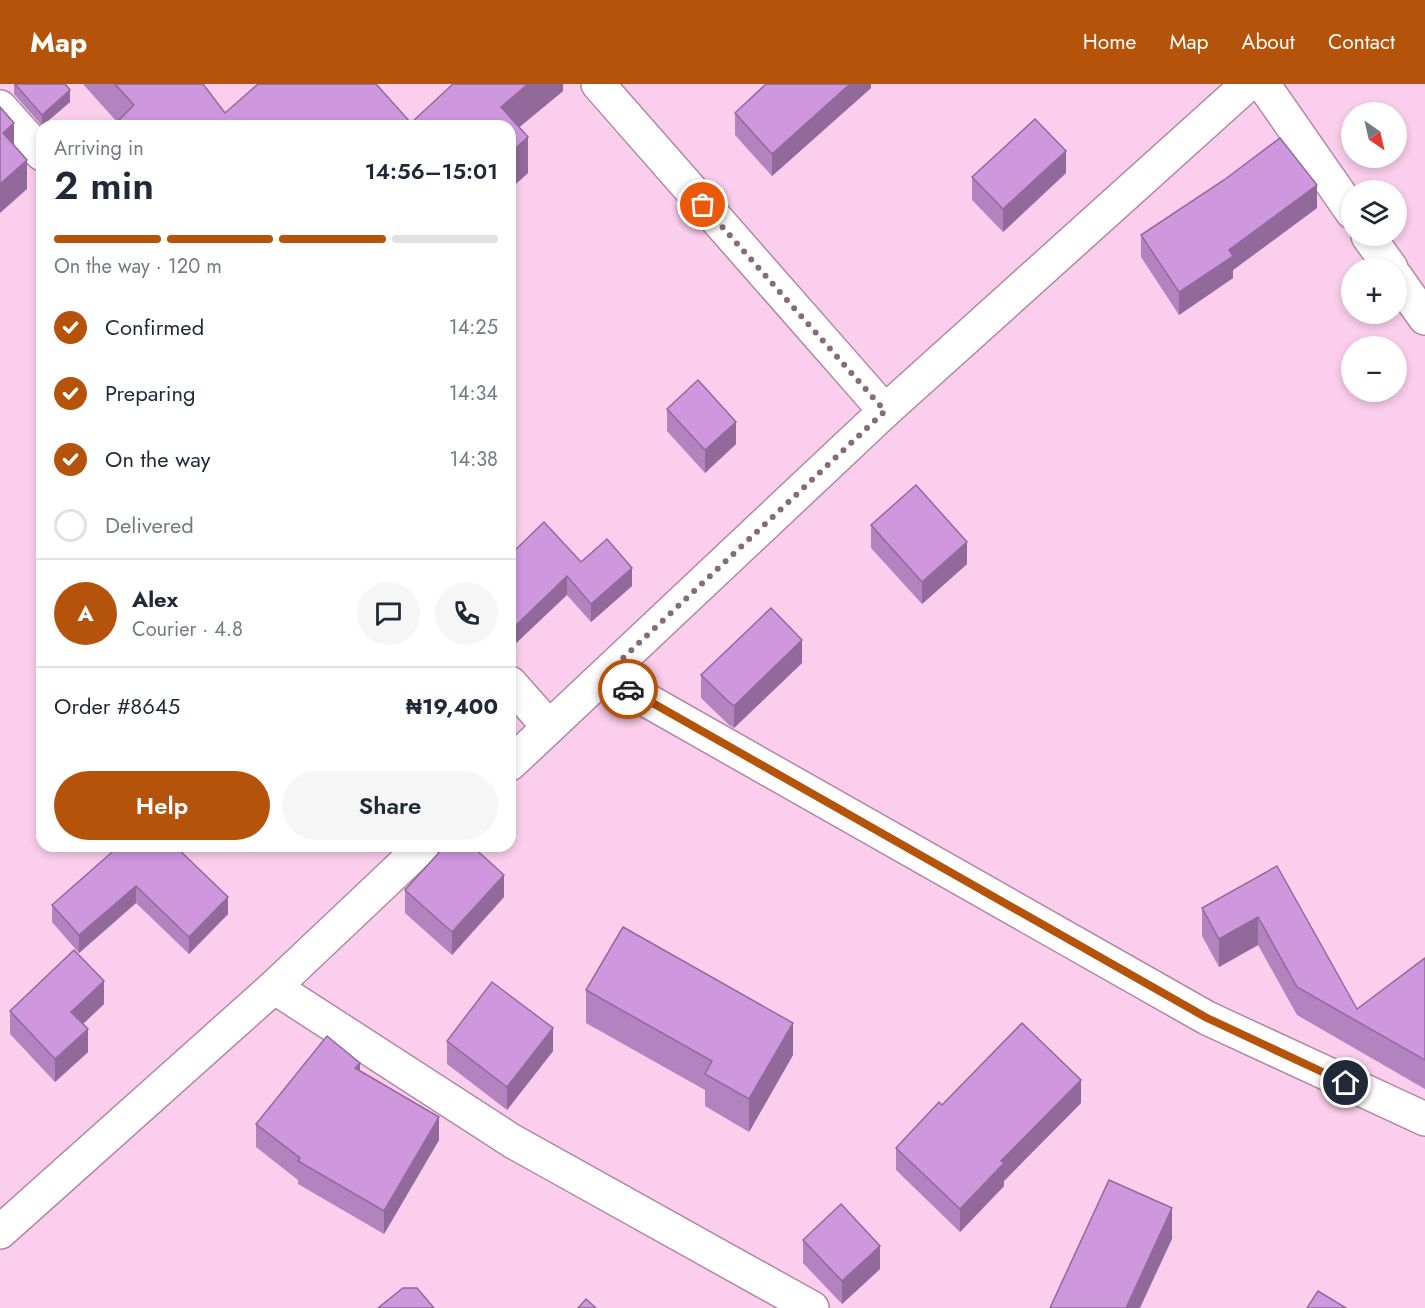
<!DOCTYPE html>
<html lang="en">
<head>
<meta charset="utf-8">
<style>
  :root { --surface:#fff; --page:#f6f6f7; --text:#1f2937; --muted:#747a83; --line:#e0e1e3; --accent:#b45309 }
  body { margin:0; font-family:Jost,sans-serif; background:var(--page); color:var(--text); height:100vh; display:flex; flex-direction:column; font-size:22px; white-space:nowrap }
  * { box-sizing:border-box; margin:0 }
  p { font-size:20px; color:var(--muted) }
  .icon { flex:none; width:33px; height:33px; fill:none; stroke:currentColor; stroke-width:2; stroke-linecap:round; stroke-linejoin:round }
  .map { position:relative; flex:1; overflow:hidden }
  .side { position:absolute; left:36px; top:36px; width:480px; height:732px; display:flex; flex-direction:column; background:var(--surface); border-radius:18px; box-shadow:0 3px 9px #0003 }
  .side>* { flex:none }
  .needle { width:39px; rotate:146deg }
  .tools { position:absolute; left:1341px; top:18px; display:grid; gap:12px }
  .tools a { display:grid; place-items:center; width:66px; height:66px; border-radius:50%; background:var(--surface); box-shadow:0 3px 9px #0003; font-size:30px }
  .pin { position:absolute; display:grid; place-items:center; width:51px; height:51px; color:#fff; margin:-26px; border:3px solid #fff; border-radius:50%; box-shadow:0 2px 6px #0007 }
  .courier { position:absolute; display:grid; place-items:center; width:60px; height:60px; margin:-30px; border:4px solid #b45309; border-radius:50%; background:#fff; color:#222; box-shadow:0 2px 8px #0007 }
  .head em { font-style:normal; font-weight:600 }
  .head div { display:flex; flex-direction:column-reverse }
  .head { display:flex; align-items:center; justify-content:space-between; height:102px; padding:0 18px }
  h1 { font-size:39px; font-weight:600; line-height:45px }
  .bar { display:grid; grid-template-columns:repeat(4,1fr); gap:9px 6px; align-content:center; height:72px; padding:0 18px }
  .bar i { height:8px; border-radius:4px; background:var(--line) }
  .bar .on { background:var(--accent) }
  .bar p { grid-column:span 4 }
  .line { display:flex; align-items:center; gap:15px; padding:0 18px; border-top:2px solid var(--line) }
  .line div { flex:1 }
  .round { display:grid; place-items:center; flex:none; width:63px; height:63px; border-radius:32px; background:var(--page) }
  ol { padding:0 18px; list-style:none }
  li { display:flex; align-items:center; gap:18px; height:66px }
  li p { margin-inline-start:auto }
  li .icon { padding:6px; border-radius:50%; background:var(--accent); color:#fff; stroke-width:4 }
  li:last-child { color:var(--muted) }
  li i { width:33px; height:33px; border:3px solid var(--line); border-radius:50% }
  .primary-button { display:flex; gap:12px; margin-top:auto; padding:12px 18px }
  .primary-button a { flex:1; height:69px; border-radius:36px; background:var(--accent); color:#fff; font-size:24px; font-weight:600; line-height:69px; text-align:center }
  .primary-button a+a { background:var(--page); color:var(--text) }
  header { display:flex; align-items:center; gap:36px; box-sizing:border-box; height:84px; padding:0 30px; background:var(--accent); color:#fff }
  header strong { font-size:28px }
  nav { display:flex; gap:33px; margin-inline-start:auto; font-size:21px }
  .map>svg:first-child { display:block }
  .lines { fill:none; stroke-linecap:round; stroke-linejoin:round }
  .minor-casing { stroke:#b188a4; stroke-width:36 }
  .tertiary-casing { stroke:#b188a4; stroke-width:36 }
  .minor { stroke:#fff; stroke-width:33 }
  .tertiary { stroke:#fff; stroke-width:33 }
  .wall { fill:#b283bf }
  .shaded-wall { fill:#916a9b }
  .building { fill:#cf98de; stroke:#916a9b; stroke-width:1.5 }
  .done { stroke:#866b7d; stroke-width:6; stroke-dasharray:0 10.8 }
  .route { stroke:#b45309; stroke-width:8 }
</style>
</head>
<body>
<header>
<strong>Map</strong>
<nav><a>Home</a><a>Map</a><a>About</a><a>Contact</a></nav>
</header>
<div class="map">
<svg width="1425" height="1224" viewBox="0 0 1425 1224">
  <rect width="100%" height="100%" fill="#faceec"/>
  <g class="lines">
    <defs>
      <g id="minor">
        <path d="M598,0l287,327"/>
        <path d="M1263,0l89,128"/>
        <path d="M0,23l42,47"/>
        <path d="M1368,152l23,32"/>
        <path d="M1396,193l29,41"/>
        <path d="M604,592l603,342 218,101"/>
        <path d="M510,599l39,44"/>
        <path d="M274,903l238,154 300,167"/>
      </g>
      <g id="tertiary">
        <path d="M510,680l375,-353 363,-327"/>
        <path d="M0,1148l274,-245 149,-141"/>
      </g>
    </defs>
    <use href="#minor" class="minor-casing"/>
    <use href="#tertiary" class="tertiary-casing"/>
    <use href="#minor" class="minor"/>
    <use href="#tertiary" class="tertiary"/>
  </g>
  <g class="wall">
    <path d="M14,0h51l5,18 -28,24 -28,-32z"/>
    <path d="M83,0h120l22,29 186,10 152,-39v7l-44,36 9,46 -18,16v-63l-393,-4z"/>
    <path d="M871,0v4l-99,88 -37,-41v-22z"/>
    <path d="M1066,89l-63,59 -31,-32v-23z"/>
    <path d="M1317,124l-84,62v8l-54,37 -38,-58v-22z"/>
    <path d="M667,325l69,35 -31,29 -38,-42z"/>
    <path d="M871,441l96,39 -45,40 -51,-56z"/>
    <path d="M510,471l71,7 51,24 -41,36 -24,-27z"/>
    <path d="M802,579l-68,65 -5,-3 -28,-27v-23z"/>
    <path d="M119,762l109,68 -39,40 -53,-51 -57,50 -27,-31v-17z"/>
    <path d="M1277,782l80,143 68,-51v131l-128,-74 -39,-70 -39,22 -17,-31v-28z"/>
    <path d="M405,806l99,7 -52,58 -47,-42z"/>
    <path d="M586,906l207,65 -44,77 -44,-26v-16l-119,-67z"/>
    <path d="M104,920l-21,20 5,28 -33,30 -45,-48v-23z"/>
    <path d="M447,957l106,10 -46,59 -60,-46z"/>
    <path d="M360,987l79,69 -55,94 -86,-50v-4l-42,-33v-23z"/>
    <path d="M1081,1019l-77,78v5l-44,46 -64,-62v-22l46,-43z"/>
    <path d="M803,1156l77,29 -38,35 -39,-41z"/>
  </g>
  <g class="shaded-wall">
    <path d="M528,0h35v7l-53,44 -9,-28z"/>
    <path d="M850,0h21v4l-99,88v-22z"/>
    <path d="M70,6v12l-28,24v-11z"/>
    <path d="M14,39v28l-11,-18z"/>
    <path d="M528,53v36l-18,16v-36z"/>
    <path d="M1066,67v22l-63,59v-23z"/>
    <path d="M27,76v29l-27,24v-29z"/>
    <path d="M1317,101v23l-84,62v8l-54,37v-23l50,-42z"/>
    <path d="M736,338v22l-31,29v-23z"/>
    <path d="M967,458v22l-45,40v-22z"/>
    <path d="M632,484v18l-41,36v-18z"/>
    <path d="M567,492v19l-57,54v-18z"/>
    <path d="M802,556v23l-68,65v-22z"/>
    <path d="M504,791v22l-52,58v-23z"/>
    <path d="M136,802v17l-57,50v-18z"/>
    <path d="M228,813v17l-39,40v-17z"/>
    <path d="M1258,833v28l-39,22v-28z"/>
    <path d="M104,897v23l-33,31v-23z"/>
    <path d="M793,939v32l-44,77v-33z"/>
    <path d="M553,944v23l-46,59v-23z"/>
    <path d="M88,945v23l-33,30v-23z"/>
    <path d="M360,979v22l-5,-17z"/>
    <path d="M1081,996v23l-77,78v5l-44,46v-23l41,-48z"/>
    <path d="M439,1033v23l-55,94v-23z"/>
    <path d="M1172,1124v31l-32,69h-14z"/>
    <path d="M880,1162v23l-38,35v-23z"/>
  </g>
  <g class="building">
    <path d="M15,0h50l5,6 -28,25z"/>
    <path d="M115,0h88l22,29 33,-29h118l35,39 42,-39h75l-27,23 27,30 -18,16v-27h-397l21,-21z"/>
    <path d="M766,0h84l-78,70 -37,-41z"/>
    <path d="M0,23l14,16 -11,10 24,27 -27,24z"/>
    <path d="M1035,35l31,32 -63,58 -31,-32z"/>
    <path d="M1280,54l37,47 -88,65 4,6 -54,36 -38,-57 83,-55z"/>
    <path d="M698,296l38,42 -31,28 -38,-41z"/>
    <path d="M916,401l51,57 -45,40 -51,-57z"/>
    <path d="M544,438l37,40 26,-23 25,29 -41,36 -24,-28 -57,55v-76z"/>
    <path d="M771,524l31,32 -68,66 -5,-4 -28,-27z"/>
    <path d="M119,762h56l53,51 -39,40 -53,-51 -57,49 -27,-30z"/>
    <path d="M445,762h27l32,29 -52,57 -47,-42z"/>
    <path d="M1277,782l80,143 68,-51v102l-128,-73 -39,-70 -39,22 -17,-31z"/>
    <path d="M623,843l170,96 -44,76 -44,-25 7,-13 -126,-71z"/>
    <path d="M74,866l30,31 -33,31 17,17 -33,30 -45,-48z"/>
    <path d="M492,898l61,46 -46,59 -60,-46z"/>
    <path d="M1022,939l59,57 -80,81 3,2 -44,46 -64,-61 43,-46 3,3z"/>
    <path d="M327,952l33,27 -5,5 84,49 -55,94 -86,-50 2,-3 -44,-34z"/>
    <path d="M1109,1096l63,28 -46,100h-76z"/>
    <path d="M841,1120l39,42 -38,35 -39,-41z"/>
    <path d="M403,1204h14l17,20h-56z"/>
    <path d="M1318,1207l28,17h-39z"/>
    <path d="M586,1215l10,9h-18z"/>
  </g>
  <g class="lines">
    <path class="done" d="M628,605l-24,-13 281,-265 -182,-206"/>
    <path class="route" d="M628,605l579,329 139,65"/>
  </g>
</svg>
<div class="tools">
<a><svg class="needle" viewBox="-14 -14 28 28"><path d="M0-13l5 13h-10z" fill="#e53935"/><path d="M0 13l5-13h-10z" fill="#747a83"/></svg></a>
<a><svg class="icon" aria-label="layers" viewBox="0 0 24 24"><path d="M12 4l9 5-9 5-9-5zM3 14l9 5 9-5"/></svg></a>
<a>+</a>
<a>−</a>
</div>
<div class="pin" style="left:703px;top:121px;background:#ea580c"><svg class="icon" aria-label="bag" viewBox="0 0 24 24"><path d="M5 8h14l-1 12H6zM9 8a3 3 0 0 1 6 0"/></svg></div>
<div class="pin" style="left:1346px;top:999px;background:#1f2937"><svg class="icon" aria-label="home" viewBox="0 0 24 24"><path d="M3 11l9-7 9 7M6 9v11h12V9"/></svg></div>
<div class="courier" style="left:628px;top:605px"><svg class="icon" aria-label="car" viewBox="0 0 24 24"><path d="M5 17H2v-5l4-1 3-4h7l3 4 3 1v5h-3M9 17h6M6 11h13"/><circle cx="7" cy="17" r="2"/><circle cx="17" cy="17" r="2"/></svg></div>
<section class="side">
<div class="head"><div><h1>2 min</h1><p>Arriving in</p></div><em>14:56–15:01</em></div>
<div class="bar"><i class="on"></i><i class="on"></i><i class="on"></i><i></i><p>On the way · 120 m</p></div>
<ol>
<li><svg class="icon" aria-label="check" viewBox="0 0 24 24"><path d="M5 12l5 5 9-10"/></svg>Confirmed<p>14:25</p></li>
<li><svg class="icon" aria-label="check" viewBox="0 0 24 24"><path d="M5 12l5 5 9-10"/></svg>Preparing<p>14:34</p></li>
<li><svg class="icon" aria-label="check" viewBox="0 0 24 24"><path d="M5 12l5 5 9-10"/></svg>On the way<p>14:38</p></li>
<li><i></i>Delivered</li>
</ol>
<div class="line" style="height:108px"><b class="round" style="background:var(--accent);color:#fff">A</b><div><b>Alex</b><p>Courier · 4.8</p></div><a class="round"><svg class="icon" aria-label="chat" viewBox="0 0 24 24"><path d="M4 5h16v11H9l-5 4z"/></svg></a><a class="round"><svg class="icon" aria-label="phone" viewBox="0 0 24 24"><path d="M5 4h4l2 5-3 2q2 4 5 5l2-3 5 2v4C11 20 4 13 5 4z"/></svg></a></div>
<div class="line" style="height:78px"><div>Order #8645</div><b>₦19,400</b></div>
<div class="primary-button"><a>Help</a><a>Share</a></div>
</section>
</div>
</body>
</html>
